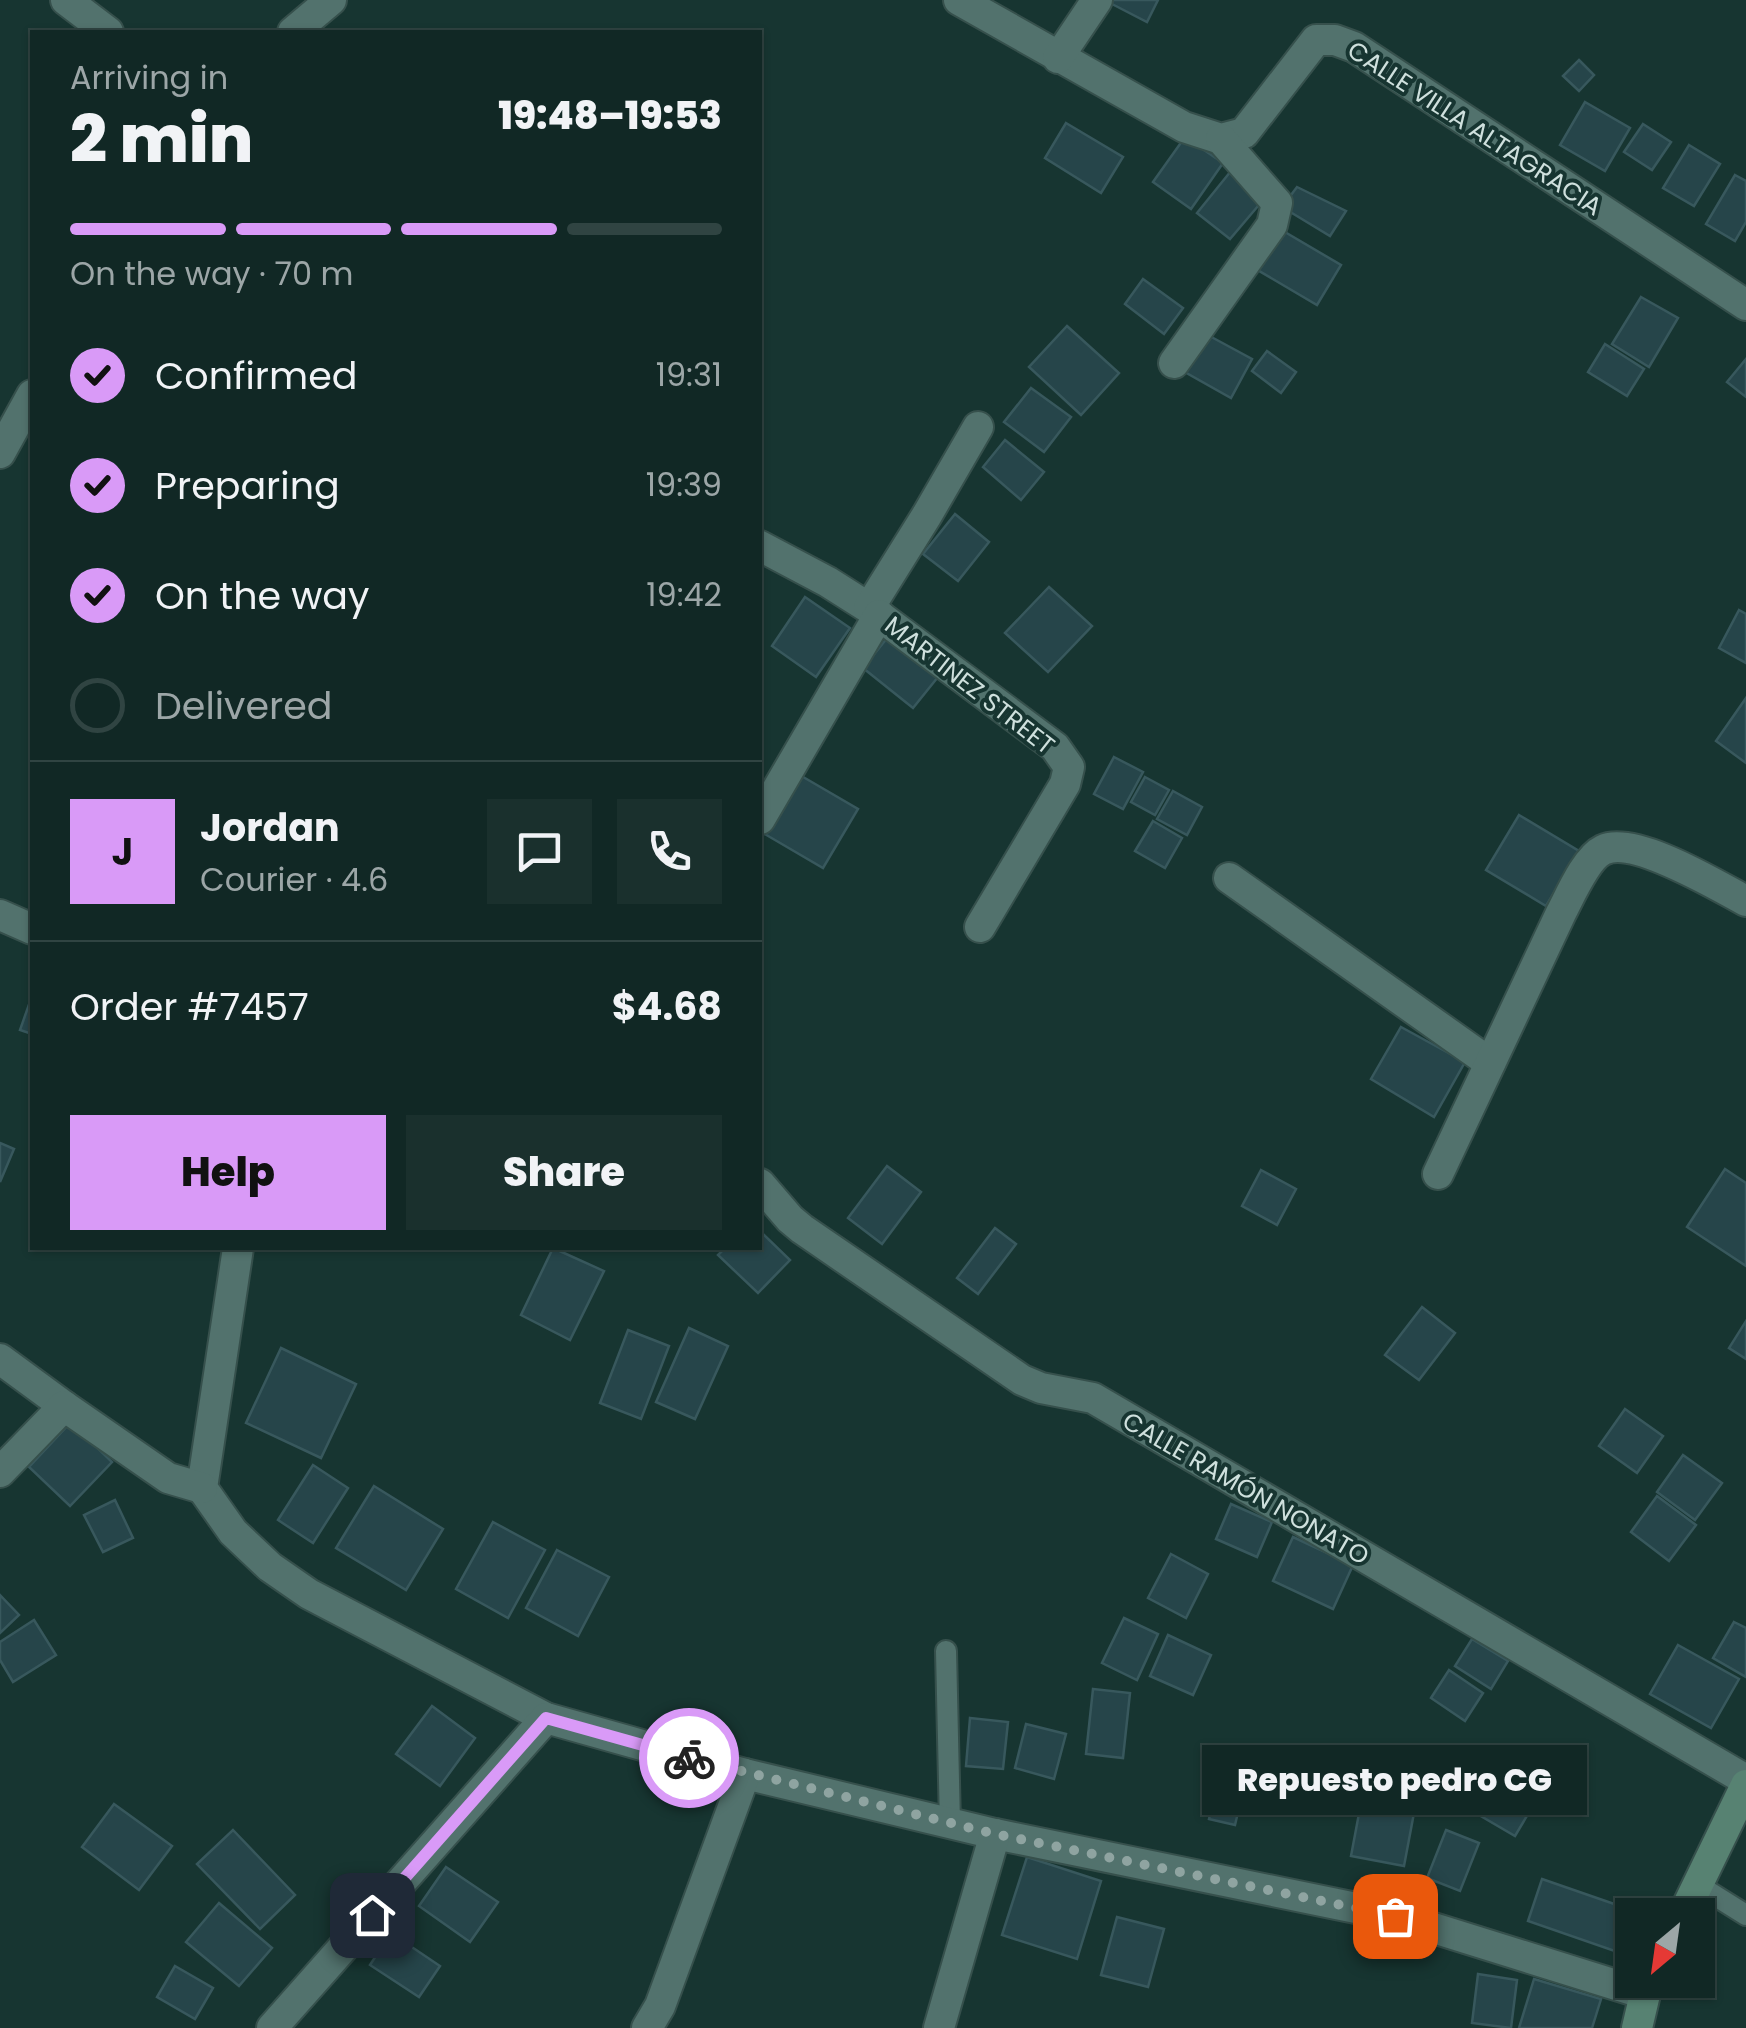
<!DOCTYPE html>
<html lang="en">
<head>
<meta charset="utf-8">
<style>
  :root { --surface:#112825; --page:#1a302d; --text:#f1f3f6; --muted:#9ca6a7; --line:#304442; --accent:#d99af7 }
  body { margin:0; font-family:Poppins,sans-serif; background:var(--page); color:var(--text); height:100vh; display:flex; flex-direction:column; font-size:38px; white-space:nowrap }
  * { box-sizing:border-box; margin:0 }
  p { font-size:32px; color:var(--muted) }
  .icon { flex:none; width:55px; height:55px; fill:none; stroke:currentColor; stroke-width:2; stroke-linecap:round; stroke-linejoin:round }
  .map { position:relative; flex:1; overflow:hidden }
  .panel { position:absolute; left:30px; top:30px; width:732px; height:1220px; display:flex; flex-direction:column; background:var(--surface); border-radius:0px; box-shadow:0 2px 8px #0004,0 0 0 2px var(--line) }
  .panel>* { flex:none }
  .needle { width:65px; rotate:209deg }
  .controls { position:absolute; left:1615px; top:1898px; display:grid; gap:20px }
  .controls a { display:grid; place-items:center; width:100px; height:100px; border-radius:0px; background:var(--surface); box-shadow:0 2px 8px #0004,0 0 0 2px var(--line); font-size:50px }
  .pin { position:absolute; display:grid; place-items:center; width:85px; height:85px; color:#fff; margin:-42px; border-radius:20px; box-shadow:0 5px 15px #0006 }
  .courier { position:absolute; display:grid; place-items:center; width:100px; height:100px; margin:-50px; border:8px solid #d99af7; border-radius:50%; background:#fff; color:#222; box-shadow:0 2px 12px #0007 }
  .bubble { position:absolute; height:70px; border-radius:0px; background:var(--surface); box-shadow:0 2px 8px #0004,0 0 0 2px var(--line); font-size:32px; font-weight:800; line-height:70px; text-align:center }
  .head em { font-style:normal; font-weight:800 }
  .head div { display:flex; flex-direction:column-reverse }
  .head { display:flex; align-items:center; justify-content:space-between; height:170px; padding:0 40px }
  h1 { font-size:65px; font-weight:800; line-height:75px }
  .bar { display:grid; grid-template-columns:repeat(4,1fr); gap:15px 10px; align-content:center; height:120px; padding:0 40px }
  .bar i { height:12px; border-radius:8px; background:var(--line) }
  .bar .on { background:var(--accent) }
  .bar p { grid-column:span 4 }
  .line { display:flex; align-items:center; gap:25px; padding:0 40px; border-top:2px solid var(--line) }
  .line div { flex:1 }
  .round { display:grid; place-items:center; flex:none; width:105px; height:105px; border-radius:0px; background:var(--page) }
  ol { padding:0 40px; list-style:none }
  li { display:flex; align-items:center; gap:30px; height:110px }
  li p { margin-inline-start:auto }
  li .icon { padding:10px; border-radius:50%; background:var(--accent); color:#111; stroke-width:4 }
  li:last-child { color:var(--muted) }
  li i { width:55px; height:55px; border:5px solid var(--line); border-radius:50% }
  .action { display:flex; gap:20px; margin-top:auto; padding:20px 40px }
  .action a { flex:1; height:115px; border-radius:0px; background:var(--accent); color:#111; font-size:40px; font-weight:800; line-height:115px; text-align:center }
  .action a+a { background:var(--page); color:var(--text) }
  .map>svg:first-child { display:block }
  .building { fill:#26454a; stroke:#38585d; stroke-width:2.5 }
  .lines { fill:none; stroke-linecap:round; stroke-linejoin:round }
  .lane-casing { stroke:#36504c; stroke-width:24 }
  .street-casing { stroke:#36504c; stroke-width:34 }
  .secondary-casing { stroke:#36504c; stroke-width:34 }
  .lane { stroke:#52726d; stroke-width:20 }
  .street { stroke:#52726d; stroke-width:30 }
  .secondary { stroke:#578272; stroke-width:30 }
  .done { stroke:#8fa4a1; stroke-width:10; stroke-dasharray:0 18 }
  .route { stroke:#d99af7; stroke-width:12 }
  .labels { text-anchor:middle; stroke-width:8; stroke-linejoin:round; paint-order:stroke }
  .street-label { font-size:25px; fill:#cfe0dd; stroke:#173531 }
</style>
</head>
<body>
<div class="map">
<svg width="1746" height="2028" viewBox="0 0 1746 2028">
  <rect width="100%" height="100%" fill="#173531"/>
  <g class="building">
    <path d="M1111,0h47l-11,22 -37,-19z"/>
    <path d="M1579,60l15,15 -15,16 -16,-15z"/>
    <path d="M1585,102l45,26 -25,43 -45,-26z"/>
    <path d="M1066,123l57,34 -22,36 -56,-35z"/>
    <path d="M1643,124l28,18 -19,28 -28,-18z"/>
    <path d="M1185,137l38,26 -32,46 -38,-27z"/>
    <path d="M1689,145l31,19 -26,42 -31,-18z"/>
    <path d="M1231,171l33,28 -34,40 -33,-26z"/>
    <path d="M1735,175l11,6v41l-11,19 -29,-17z"/>
    <path d="M1297,187l49,24 -16,25 -48,-29z"/>
    <path d="M1273,225l68,40 -24,40 -68,-40z"/>
    <path d="M1143,279l40,29 -19,26 -39,-30z"/>
    <path d="M1641,297l37,21 -29,49 -37,-23z"/>
    <path d="M1067,326l52,47 -38,42 -52,-48z"/>
    <path d="M1204,333l48,26 -21,39 -48,-27z"/>
    <path d="M1605,344l39,25 -17,27 -39,-24z"/>
    <path d="M1267,351l29,21 -15,21 -29,-22z"/>
    <path d="M1746,359v38l-19,-15z"/>
    <path d="M1031,388l40,29 -27,35 -40,-30z"/>
    <path d="M1005,440l39,32 -23,28 -38,-33z"/>
    <path d="M955,514l34,28 -31,39 -35,-27z"/>
    <path d="M1049,587l43,39 -44,46 -43,-39z"/>
    <path d="M805,597l45,31 -34,49 -44,-31z"/>
    <path d="M1739,610l7,4v49l-27,-15z"/>
    <path d="M888,637l50,40 -25,31 -50,-40z"/>
    <path d="M1746,698v65l-30,-22z"/>
    <path d="M1114,757l29,15 -20,37 -29,-15z"/>
    <path d="M798,774l60,35 -35,59 -60,-35z"/>
    <path d="M1145,777l24,13 -14,25 -24,-13z"/>
    <path d="M1173,791l29,16 -15,28 -30,-16z"/>
    <path d="M1519,815l60,36 -33,55 -60,-36z"/>
    <path d="M1153,821l29,17 -17,30 -30,-17z"/>
    <path d="M32,996v38l-12,-4z"/>
    <path d="M1401,1027l64,35 -31,55 -63,-38z"/>
    <path d="M0,1143l14,6 -14,33z"/>
    <path d="M887,1166l34,26 -39,52 -34,-26z"/>
    <path d="M1725,1169l21,14v83l-59,-39z"/>
    <path d="M1261,1170l35,19 -19,36 -35,-19z"/>
    <path d="M995,1228l21,16 -38,50 -21,-16z"/>
    <path d="M760,1231l30,29 -32,33 -40,-38 7,-7h35z"/>
    <path d="M553,1248l51,23 -34,69 -49,-25z"/>
    <path d="M1422,1307l33,26 -36,47 -34,-25z"/>
    <path d="M1746,1321v38l-17,-11z"/>
    <path d="M689,1328l39,18 -33,73 -39,-17z"/>
    <path d="M628,1330l41,16 -28,73 -41,-16z"/>
    <path d="M281,1348l75,36 -35,74 -75,-35z"/>
    <path d="M1625,1409l38,27 -26,37 -38,-27z"/>
    <path d="M71,1422l41,40 -42,44 -41,-39z"/>
    <path d="M1683,1455l39,28 -27,37 -38,-28z"/>
    <path d="M313,1465l35,23 -35,55 -35,-23z"/>
    <path d="M374,1486l69,43 -37,61 -70,-42z"/>
    <path d="M1657,1496l39,29 -27,36 -38,-29z"/>
    <path d="M115,1500l18,38 -30,14 -19,-37z"/>
    <path d="M1231,1504l41,18 -15,35 -41,-18z"/>
    <path d="M493,1522l52,28 -37,68 -52,-29z"/>
    <path d="M1293,1537l60,28 -20,44 -60,-28z"/>
    <path d="M557,1550l52,27 -31,59 -52,-28z"/>
    <path d="M1171,1554l37,20 -22,44 -38,-20z"/>
    <path d="M0,1595l19,20 -19,18z"/>
    <path d="M1124,1618l34,16 -21,46 -35,-17z"/>
    <path d="M34,1620l22,35 -43,27 -13,-22v-18z"/>
    <path d="M1734,1622l12,6v49l-33,-19z"/>
    <path d="M1168,1635l43,20 -18,40 -43,-19z"/>
    <path d="M1472,1639l36,22 -17,28 -36,-23z"/>
    <path d="M1678,1645l61,34 -28,49 -61,-34z"/>
    <path d="M1449,1670l34,23 -18,28 -34,-23z"/>
    <path d="M1093,1689l37,4 -7,65 -37,-4z"/>
    <path d="M432,1706l43,32 -35,48 -44,-32z"/>
    <path d="M970,1718l38,4 -5,47 -37,-3z"/>
    <path d="M1026,1724l40,10 -12,45 -39,-11z"/>
    <path d="M1218,1777l27,6 -10,42 -26,-6z"/>
    <path d="M1493,1780l41,24 -19,32 -41,-24z"/>
    <path d="M1364,1787l53,10 -13,69 -53,-10z"/>
    <path d="M114,1804l58,42 -33,44 -57,-43z"/>
    <path d="M233,1830l62,65 -35,34 -63,-65z"/>
    <path d="M1446,1830l33,13 -19,48 -33,-13z"/>
    <path d="M1027,1857l74,24 -24,78 -75,-24z"/>
    <path d="M446,1867l52,35 -28,40 -51,-36z"/>
    <path d="M1542,1879l104,36h-14v42l-104,-36z"/>
    <path d="M219,1903l53,45 -33,38 -53,-44z"/>
    <path d="M1117,1917l47,12 -16,58 -47,-12z"/>
    <path d="M391,1933l49,33 -21,31 -49,-32z"/>
    <path d="M175,1966l38,22 -18,31 -38,-22z"/>
    <path d="M1478,1974l39,6 -6,48 -39,-5z"/>
    <path d="M1534,1979l67,20 -9,29h-73z"/>
  </g>
  <g class="lines">
    <defs>
      <g id="lane">
        <path d="M946,1651l4,173"/>
        <path d="M1698,1885l48,30"/>
      </g>
      <g id="street">
        <path d="M66,0l42,32"/>
        <path d="M959,0l225,127 37,12 23,-6 72,-93h19l19,7 392,258"/>
        <path d="M293,32l38,-32"/>
        <path d="M1058,58l39,-58"/>
        <path d="M1174,363l98,-138 5,-22 -56,-64"/>
        <path d="M0,453l32,-58"/>
        <path d="M760,546l68,36 41,26 186,139 14,20 -4,17 -85,143"/>
        <path d="M869,608l58,-93 51,-88"/>
        <path d="M760,819l119,-204"/>
        <path d="M1229,878l261,185"/>
        <path d="M0,915l32,14"/>
        <path d="M1438,1174l123,-261c9,-17 25,-55 42,-63 31,-15 113,35 143,51"/>
        <path d="M760,1184l30,35 12,10 220,151 19,8 52,10 653,382"/>
        <path d="M238,1248l-36,240 31,44 37,35 39,27 237,124 199,56 250,60 400,82 250,78"/>
        <path d="M0,1359l64,47"/>
        <path d="M0,1472l64,-66 104,72 34,10"/>
        <path d="M272,2028l274,-310"/>
        <path d="M647,2028l13,-22 85,-232"/>
        <path d="M939,2028l56,-194"/>
      </g>
      <g id="secondary">
        <path d="M1683,1915l63,-130"/>
        <path d="M1637,2028l8,-34 7,-14"/>
      </g>
    </defs>
    <use href="#lane" class="lane-casing"/>
    <use href="#street" class="street-casing"/>
    <use href="#secondary" class="secondary-casing"/>
    <use href="#lane" class="lane"/>
    <use href="#street" class="street"/>
    <use href="#secondary" class="secondary"/>
  </g>
  <g class="lines">
    <path class="done" d="M689,1758l306,76 400,82"/>
    <path class="route" d="M372,1915l174,-197 143,40"/>
  </g>
  <g class="labels">
    <g class="street-label">
      <text transform="translate(1475 128) rotate(33)" y="9">CALLE VILLA ALTAGRACIA</text>
      <text transform="translate(970 685) rotate(38)" y="9">MARTINEZ STREET</text>
      <text transform="translate(1246 1488) rotate(30)" y="9">CALLE RAMÓN NONATO</text>
    </g>
  </g>
</svg>
<div class="controls">
<a><svg class="needle" viewBox="-14 -14 28 28"><path d="M0-13l5 13h-10z" fill="#e53935"/><path d="M0 13l5-13h-10z" fill="#9ca6a7"/></svg></a>
</div>
<div class="pin" style="left:1395px;top:1916px;background:#ea580c"><svg class="icon" aria-label="bag" viewBox="0 0 24 24"><path d="M5 8h14l-1 12H6zM9 8a3 3 0 0 1 6 0"/></svg></div>
<div class="pin" style="left:372px;top:1915px;background:#1f2937"><svg class="icon" aria-label="home" viewBox="0 0 24 24"><path d="M3 11l9-7 9 7M6 9v11h12V9"/></svg></div>
<div class="courier" style="left:689px;top:1758px"><svg class="icon" aria-label="bike" viewBox="0 0 24 24"><circle cx="6" cy="16" r="4"/><circle cx="18" cy="16" r="4"/><path d="M6 16l4-8h5l3 8M10 8l3 8H6M13 5h3"/></svg></div>
<div class="bubble" style="left:1202px;top:1745px;width:385px">Repuesto pedro CG</div>
<section class="panel">
<div class="head"><div><h1>2 min</h1><p>Arriving in</p></div><em>19:48–19:53</em></div>
<div class="bar"><i class="on"></i><i class="on"></i><i class="on"></i><i></i><p>On the way · 70 m</p></div>
<ol>
<li><svg class="icon" aria-label="check" viewBox="0 0 24 24"><path d="M5 12l5 5 9-10"/></svg>Confirmed<p>19:31</p></li>
<li><svg class="icon" aria-label="check" viewBox="0 0 24 24"><path d="M5 12l5 5 9-10"/></svg>Preparing<p>19:39</p></li>
<li><svg class="icon" aria-label="check" viewBox="0 0 24 24"><path d="M5 12l5 5 9-10"/></svg>On the way<p>19:42</p></li>
<li><i></i>Delivered</li>
</ol>
<div class="line" style="height:180px"><b class="round" style="background:var(--accent);color:#111">J</b><div><b>Jordan</b><p>Courier · 4.6</p></div><a class="round"><svg class="icon" aria-label="chat" viewBox="0 0 24 24"><path d="M4 5h16v11H9l-5 4z"/></svg></a><a class="round"><svg class="icon" aria-label="phone" viewBox="0 0 24 24"><path d="M5 4h4l2 5-3 2q2 4 5 5l2-3 5 2v4C11 20 4 13 5 4z"/></svg></a></div>
<div class="line" style="height:130px"><div>Order #7457</div><b>$4.68</b></div>
<div class="action"><a>Help</a><a>Share</a></div>
</section>
</div>
</body>
</html>
